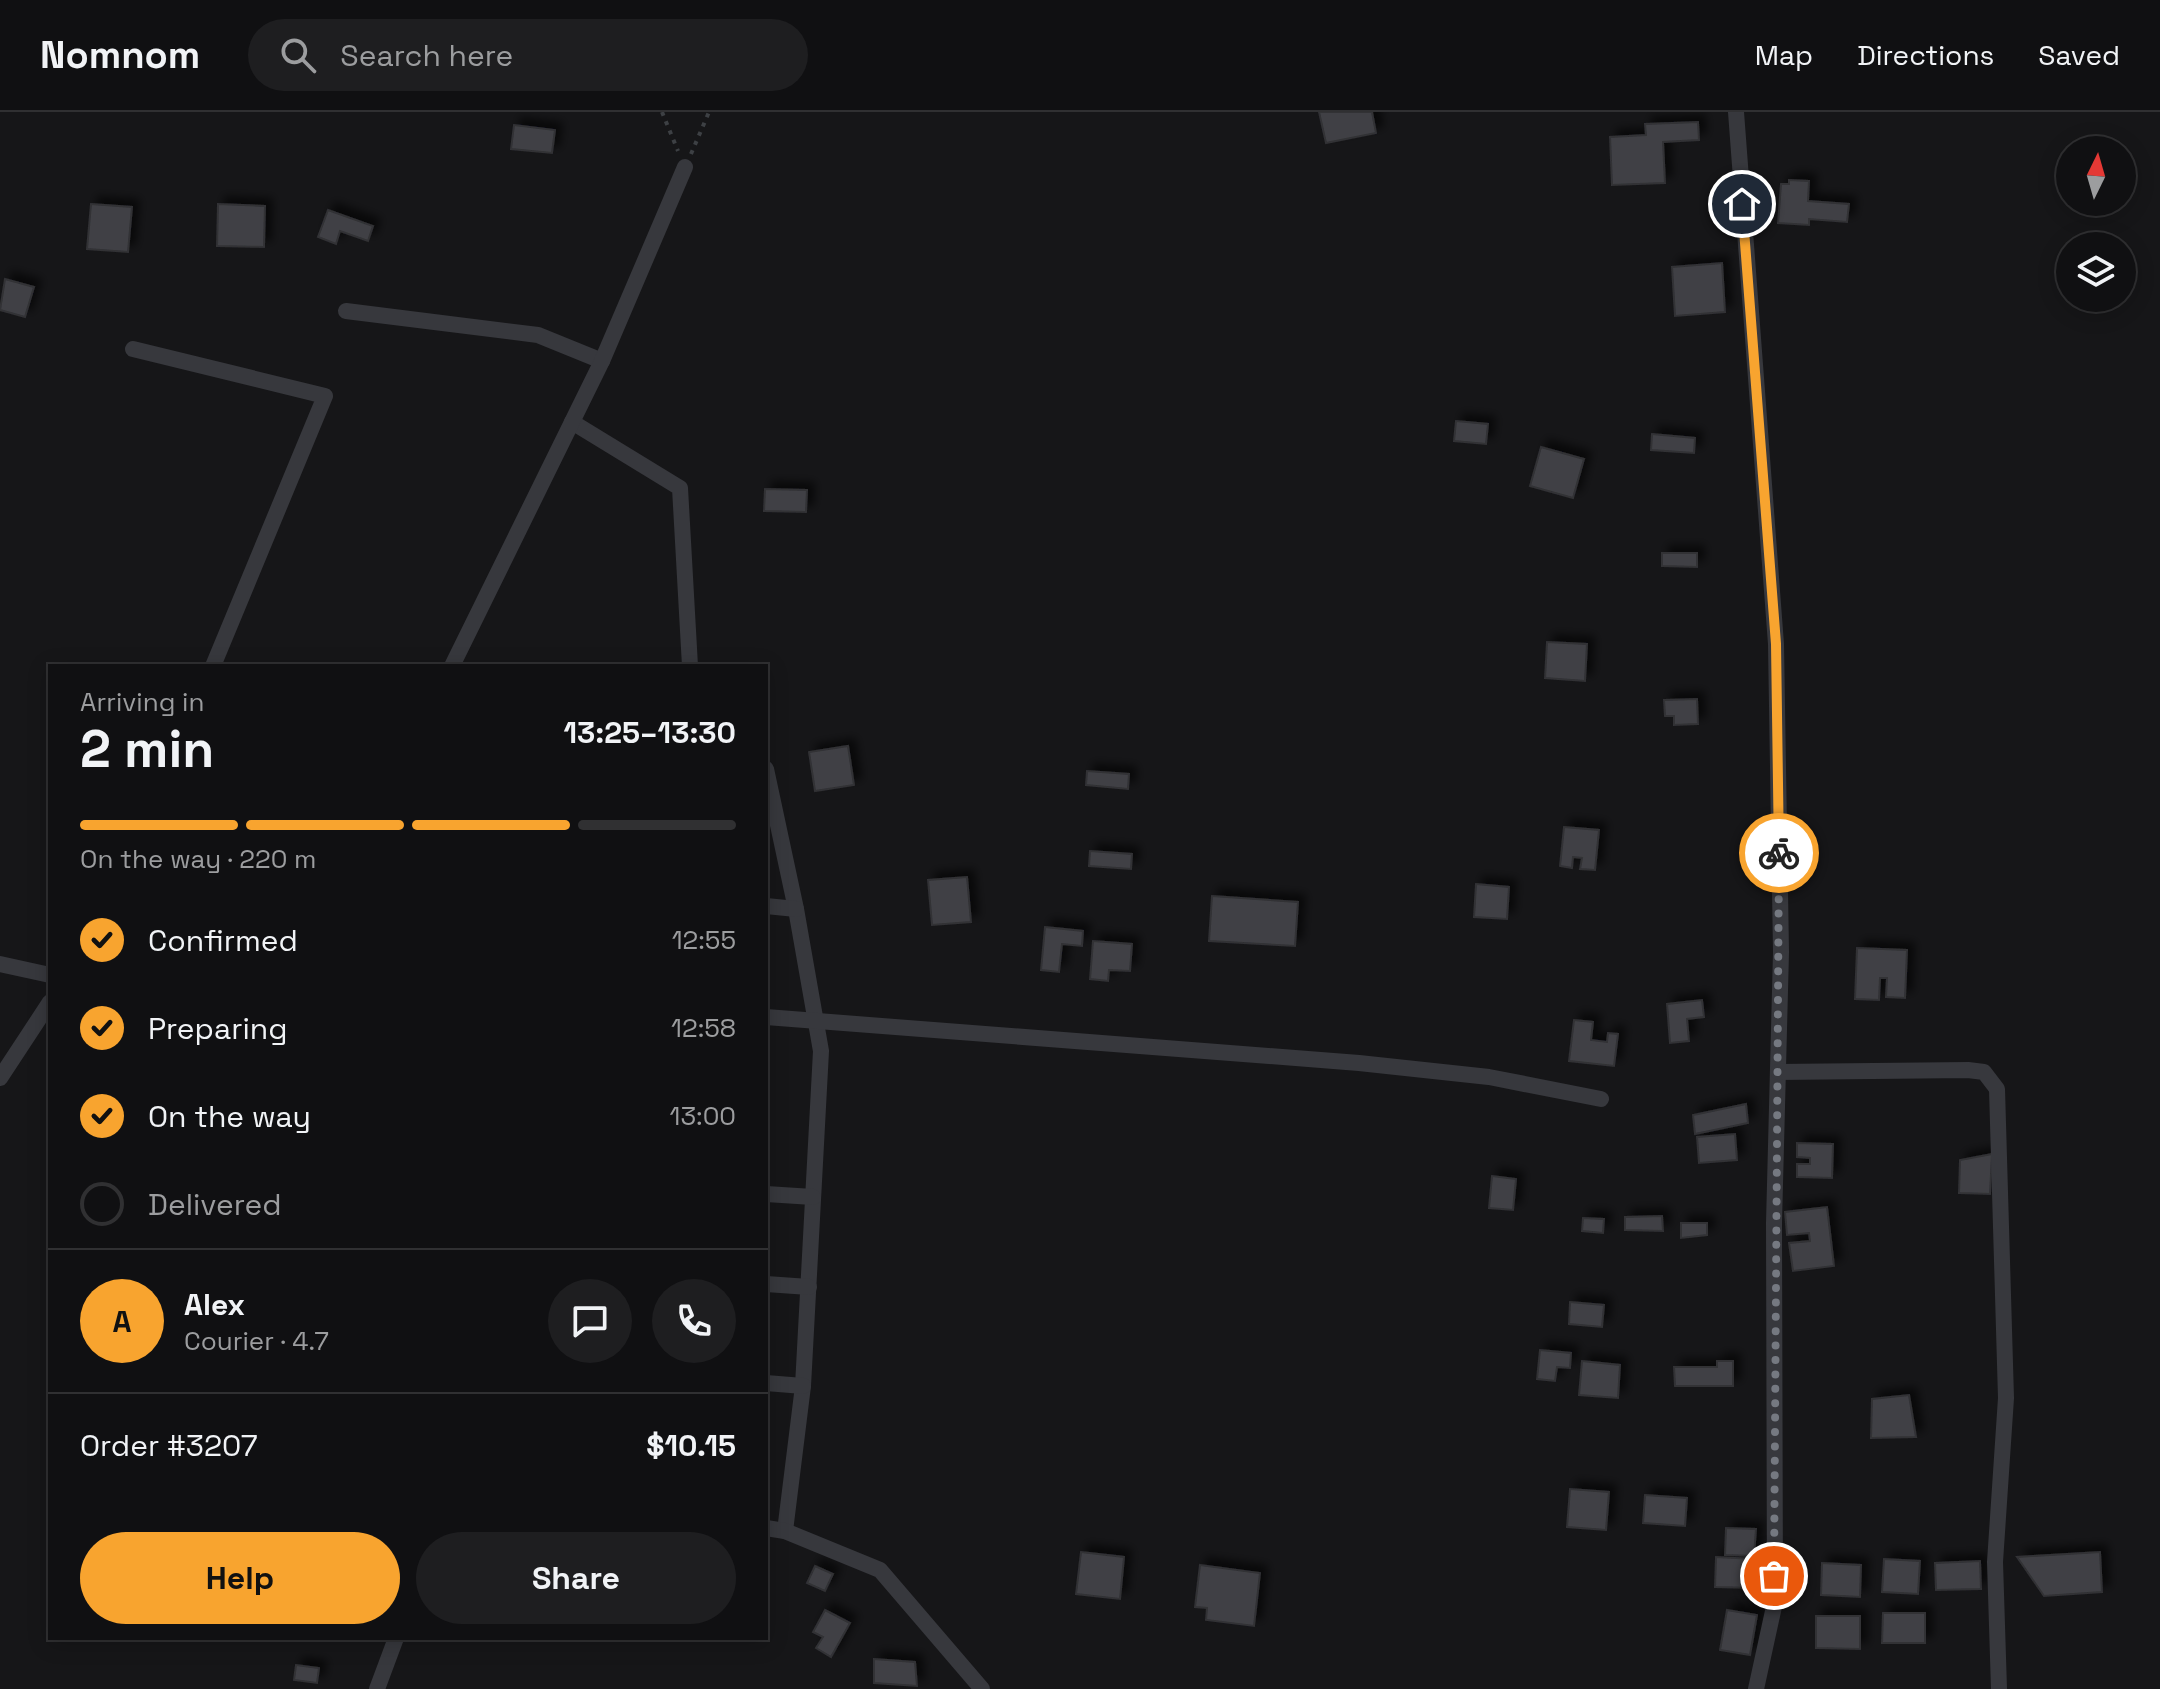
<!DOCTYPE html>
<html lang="en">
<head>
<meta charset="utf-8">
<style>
  :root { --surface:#101012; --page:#1e1e20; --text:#f1f3f6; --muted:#9c9d9f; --line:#303032; --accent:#f8a42f }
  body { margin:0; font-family:"Space Grotesk",sans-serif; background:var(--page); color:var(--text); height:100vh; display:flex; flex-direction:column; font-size:30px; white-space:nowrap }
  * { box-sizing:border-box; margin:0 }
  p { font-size:26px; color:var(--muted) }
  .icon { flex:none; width:44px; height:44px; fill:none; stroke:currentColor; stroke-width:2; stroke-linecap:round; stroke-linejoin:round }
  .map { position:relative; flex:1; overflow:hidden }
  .side { position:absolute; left:48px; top:552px; width:720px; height:976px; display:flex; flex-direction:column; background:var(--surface); border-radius:0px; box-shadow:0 4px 20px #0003,0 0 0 2px var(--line) }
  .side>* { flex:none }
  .needle { width:52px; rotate:5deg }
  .tools { position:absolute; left:2056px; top:24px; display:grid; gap:16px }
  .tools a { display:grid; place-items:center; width:80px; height:80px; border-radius:50%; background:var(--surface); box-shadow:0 4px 20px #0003,0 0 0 2px var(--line); font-size:40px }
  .pin { position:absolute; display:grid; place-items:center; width:68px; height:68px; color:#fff; margin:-34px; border:4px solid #fff; border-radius:50%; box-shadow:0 2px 8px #0007 }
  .courier { position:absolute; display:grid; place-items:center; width:80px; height:80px; margin:-40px; border:6px solid #f8a42f; border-radius:50%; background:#fff; color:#222; box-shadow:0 2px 10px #0007 }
  .head em { font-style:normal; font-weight:600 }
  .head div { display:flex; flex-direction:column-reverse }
  .head { display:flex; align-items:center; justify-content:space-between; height:136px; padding:0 32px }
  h1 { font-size:52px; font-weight:600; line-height:60px }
  .bar { display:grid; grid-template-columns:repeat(4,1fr); gap:12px 8px; align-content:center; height:96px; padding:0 32px }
  .bar i { height:10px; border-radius:6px; background:var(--line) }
  .bar .active { background:var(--accent) }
  .bar p { grid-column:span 4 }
  .line { display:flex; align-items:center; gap:20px; padding:0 32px; border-top:2px solid var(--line) }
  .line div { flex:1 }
  .round { display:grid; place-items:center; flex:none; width:84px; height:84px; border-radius:42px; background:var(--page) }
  ol { padding:0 32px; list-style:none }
  li { display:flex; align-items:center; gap:24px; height:88px }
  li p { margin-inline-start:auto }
  li .icon { padding:8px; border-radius:50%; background:var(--accent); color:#111; stroke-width:4 }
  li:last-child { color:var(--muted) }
  li i { width:44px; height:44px; border:4px solid var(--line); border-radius:50% }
  .button { display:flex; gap:16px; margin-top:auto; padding:16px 32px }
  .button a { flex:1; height:92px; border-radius:48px; background:var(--accent); color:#111; font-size:32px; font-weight:600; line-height:92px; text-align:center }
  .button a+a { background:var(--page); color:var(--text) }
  header { display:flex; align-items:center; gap:48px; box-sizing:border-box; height:112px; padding:0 40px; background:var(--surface); border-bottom:2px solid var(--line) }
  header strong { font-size:38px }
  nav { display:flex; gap:44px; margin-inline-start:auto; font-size:28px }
  .search { width:560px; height:72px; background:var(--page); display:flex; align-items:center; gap:20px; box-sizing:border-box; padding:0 28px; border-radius:44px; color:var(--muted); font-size:30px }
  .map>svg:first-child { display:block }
  .building { fill:#404145; stroke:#303034; stroke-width:2; filter:url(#shadow) }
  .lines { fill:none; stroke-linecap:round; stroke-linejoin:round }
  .path { stroke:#3d4044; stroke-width:4; stroke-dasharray:4 6; stroke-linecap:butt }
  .minor { stroke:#37383d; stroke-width:16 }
  .done { stroke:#757981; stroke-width:8; stroke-dasharray:0 14.4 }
  .route { stroke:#f8a42f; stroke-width:10 }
</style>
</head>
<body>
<header>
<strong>Nomnom</strong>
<div class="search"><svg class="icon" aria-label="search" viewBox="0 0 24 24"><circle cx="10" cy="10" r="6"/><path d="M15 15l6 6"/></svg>Search here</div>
<nav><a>Map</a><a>Directions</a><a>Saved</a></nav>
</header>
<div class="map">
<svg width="2160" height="1577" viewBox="0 0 2160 1577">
  <defs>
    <filter id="shadow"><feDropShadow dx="7" dy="-7" stdDeviation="4" flood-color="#0009"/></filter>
  </defs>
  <rect width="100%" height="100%" fill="#161618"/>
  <g class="building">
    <path d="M1319,0h53l4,21 -50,10z"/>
    <path d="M1698,10l1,18 -36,2 2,41 -53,2 -2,-48 36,-2 -1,-11z"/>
    <path d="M514,13l41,5 -3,23 -41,-4z"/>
    <path d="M1789,68l20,1 -1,20 41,3 -2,18 -38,-3v6l-31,-2 3,-39h8z"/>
    <path d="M91,92l41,3 -4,45 -41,-3z"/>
    <path d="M218,92l47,2 -1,41 -47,-1z"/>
    <path d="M328,98l45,16 -5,15 -28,-10 -4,13 -18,-7z"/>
    <path d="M1722,151l3,49 -50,4 -3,-49z"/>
    <path d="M5,167l29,8 -9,30 -25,-7z"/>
    <path d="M1456,309l32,3 -2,20 -32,-3z"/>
    <path d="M1652,322l43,4 -1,15 -43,-3z"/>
    <path d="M1541,335l43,12 -11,39 -43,-12z"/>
    <path d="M765,377l42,1 -1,22 -42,-1z"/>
    <path d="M1662,441h35v14l-35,-1z"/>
    <path d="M1547,530l40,2 -2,37 -40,-3z"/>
    <path d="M1697,587l1,25 -24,1v-9h-9l-1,-16z"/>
    <path d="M848,634l6,39 -39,6 -6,-39z"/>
    <path d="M1087,659l42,3 -1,15 -42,-4z"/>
    <path d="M1564,715l35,3 -4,40 -15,-1 2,-11 -9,-1 -1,11 -12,-2z"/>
    <path d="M1090,739l42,3 -1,15 -42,-3z"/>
    <path d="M967,765l4,45 -39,3 -4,-45z"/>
    <path d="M1476,772l33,3 -2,32 -33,-2z"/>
    <path d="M1212,784l86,6 -3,44 -86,-5z"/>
    <path d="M1045,815l38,4 -1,15 -20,-2 -3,28 -18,-2z"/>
    <path d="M1093,829l39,3 -2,27 -21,-1 -1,11 -18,-2z"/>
    <path d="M1857,836l50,2 -2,48 -19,-1 1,-19h-7l-1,22 -24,-1z"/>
    <path d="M1702,888l2,17 -17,2 2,22 -19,2 -3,-39z"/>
    <path d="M1574,908l19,2 -2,18 16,2 1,-9 10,1 -4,32 -45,-5z"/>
    <path d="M1746,992l2,19 -53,11 -2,-19z"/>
    <path d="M1735,1022l2,26 -38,3 -2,-26z"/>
    <path d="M1797,1031l36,1 -1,34 -35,-1v-13h13v-6l-13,-1z"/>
    <path d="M1992,1042l-2,40 -31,-1 1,-33z"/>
    <path d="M1492,1064l24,3 -3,31 -24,-2z"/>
    <path d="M1827,1095l7,59 -41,5 -4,-28 21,-2 -1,-8 -22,2 -2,-23z"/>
    <path d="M1662,1104l1,15 -38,-1v-13z"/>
    <path d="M1583,1106l21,1 -1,14 -21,-2z"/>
    <path d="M1681,1111h26v12l-26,3z"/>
    <path d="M1570,1190l34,3 -2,22 -33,-3z"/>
    <path d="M1540,1238l31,3 -1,15 -13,-1 -2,14 -18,-2z"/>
    <path d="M1582,1249l38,4 -2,33 -39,-3z"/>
    <path d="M1717,1249h16v25h-58l-1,-19h43z"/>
    <path d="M1909,1283l7,42 -45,1 1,-39z"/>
    <path d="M1570,1377l39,3 -3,38 -39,-3z"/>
    <path d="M1645,1383l42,3 -2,28 -42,-3z"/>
    <path d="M1726,1416l30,1 -2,27 -29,-1z"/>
    <path d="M1081,1440l43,5 -4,42 -44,-5z"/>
    <path d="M2100,1440l2,40 -58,4 -27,-39z"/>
    <path d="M1716,1445l39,2 -1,29 -39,-1z"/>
    <path d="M1884,1447l36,2 -2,33 -36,-2z"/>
    <path d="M1980,1449l1,28 -45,1 -1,-27z"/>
    <path d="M1822,1451l39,2 -1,32 -39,-2z"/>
    <path d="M1200,1453l60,8 -6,53 -48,-6 1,-12 -12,-1z"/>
    <path d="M815,1454l18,8 -8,17 -18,-8z"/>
    <path d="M825,1498l25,13 -19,34 -15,-9 7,-11 -10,-5z"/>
    <path d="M1727,1498l30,5 -7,40 -30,-5z"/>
    <path d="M1883,1501h42v30h-43z"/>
    <path d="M1816,1504h44v33l-44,-1z"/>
    <path d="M874,1547l41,3 2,24 -43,-3z"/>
    <path d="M296,1553l23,3 -2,15 -23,-3z"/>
  </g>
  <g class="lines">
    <g class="path">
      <path d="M662,0l16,39"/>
      <path d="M691,42l18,-42"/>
    </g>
    <g class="minor">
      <path d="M1736,0l40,532 5,308 -7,271 1,379 -19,87"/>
      <path d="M346,199l192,24 64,26"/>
      <path d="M133,237l192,47 -112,270"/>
      <path d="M572,310l108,66 10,178"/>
      <path d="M452,554l150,-305 83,-194"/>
      <path d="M766,657l30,140 25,142 -18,335 -18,145"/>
      <path d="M766,794l30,3"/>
      <path d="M0,852l50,11"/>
      <path d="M766,905l593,46 130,14 112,22"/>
      <path d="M1778,960l190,-2 16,2 13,17 9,309 -11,164 4,127"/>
      <path d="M0,966l50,-76"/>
      <path d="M766,1082l47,3"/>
      <path d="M766,1172l43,3"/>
      <path d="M766,1271l37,3"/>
      <path d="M766,1416l19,3 95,39 102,119"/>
      <path d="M377,1577l19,-51"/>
    </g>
  </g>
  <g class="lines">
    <path class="done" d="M1774,1464l5,-723"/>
    <path class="route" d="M1742,92l34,440 3,209"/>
  </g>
</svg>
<div class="tools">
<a><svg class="needle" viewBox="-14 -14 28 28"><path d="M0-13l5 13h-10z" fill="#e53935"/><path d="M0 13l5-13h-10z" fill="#9c9d9f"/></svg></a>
<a><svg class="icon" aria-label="layers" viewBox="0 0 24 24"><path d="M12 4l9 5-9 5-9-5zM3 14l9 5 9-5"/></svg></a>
</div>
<div class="pin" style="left:1774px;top:1464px;background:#ea580c"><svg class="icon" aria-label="bag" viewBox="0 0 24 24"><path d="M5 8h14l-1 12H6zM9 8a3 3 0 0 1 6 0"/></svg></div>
<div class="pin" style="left:1742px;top:92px;background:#1f2937"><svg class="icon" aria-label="home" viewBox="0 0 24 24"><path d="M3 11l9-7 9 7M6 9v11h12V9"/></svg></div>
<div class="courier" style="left:1779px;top:741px"><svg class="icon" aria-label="bike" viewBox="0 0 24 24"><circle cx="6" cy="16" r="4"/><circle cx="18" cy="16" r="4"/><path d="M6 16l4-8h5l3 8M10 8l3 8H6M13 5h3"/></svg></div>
<section class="side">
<div class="head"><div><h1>2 min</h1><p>Arriving in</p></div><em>13:25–13:30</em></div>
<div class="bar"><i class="active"></i><i class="active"></i><i class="active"></i><i></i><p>On the way · 220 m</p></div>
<ol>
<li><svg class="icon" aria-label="check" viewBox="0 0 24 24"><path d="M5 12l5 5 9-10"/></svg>Confirmed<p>12:55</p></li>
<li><svg class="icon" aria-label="check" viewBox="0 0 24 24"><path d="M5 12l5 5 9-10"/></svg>Preparing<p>12:58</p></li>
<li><svg class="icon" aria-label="check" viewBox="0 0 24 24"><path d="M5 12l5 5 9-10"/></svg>On the way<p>13:00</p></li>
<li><i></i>Delivered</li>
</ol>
<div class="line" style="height:144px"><b class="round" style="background:var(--accent);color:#111">A</b><div><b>Alex</b><p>Courier · 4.7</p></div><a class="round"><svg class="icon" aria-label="chat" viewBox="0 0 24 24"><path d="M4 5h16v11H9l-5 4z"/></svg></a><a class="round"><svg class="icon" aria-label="phone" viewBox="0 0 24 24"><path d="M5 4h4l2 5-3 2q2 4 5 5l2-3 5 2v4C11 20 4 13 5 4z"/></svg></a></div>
<div class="line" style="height:104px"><div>Order #3207</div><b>$10.15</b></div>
<div class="button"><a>Help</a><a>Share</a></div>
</section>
</div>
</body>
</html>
